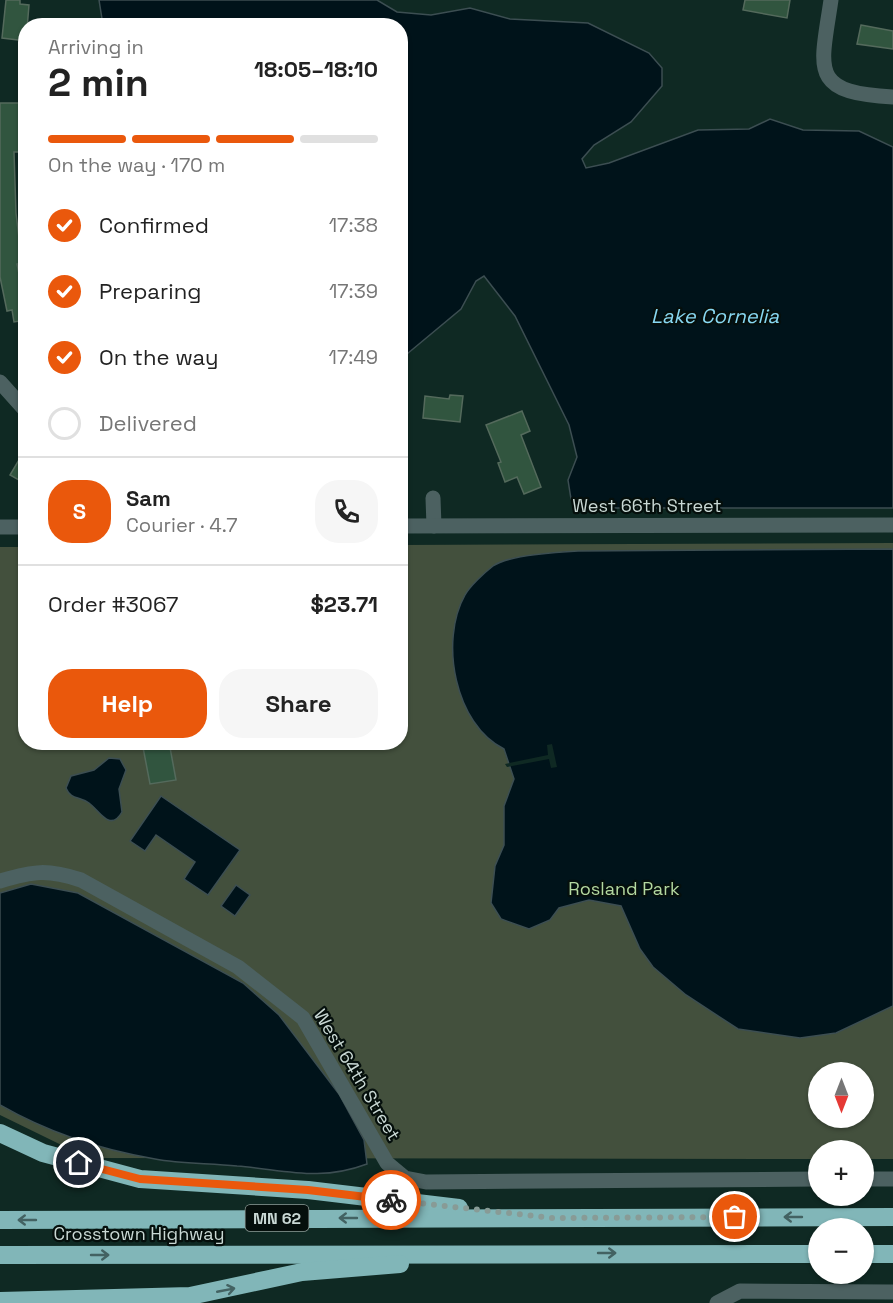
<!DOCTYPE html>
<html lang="en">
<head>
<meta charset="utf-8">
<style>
  :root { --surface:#fff; --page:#f6f6f6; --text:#222; --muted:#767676; --line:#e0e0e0; --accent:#ea580c }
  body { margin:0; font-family:"Space Grotesk",sans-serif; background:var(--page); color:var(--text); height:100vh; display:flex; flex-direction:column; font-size:22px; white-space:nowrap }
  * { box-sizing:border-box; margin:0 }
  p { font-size:20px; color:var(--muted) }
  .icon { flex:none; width:33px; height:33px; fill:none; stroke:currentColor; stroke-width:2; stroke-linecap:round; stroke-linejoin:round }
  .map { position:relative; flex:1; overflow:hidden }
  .side { position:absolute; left:18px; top:18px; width:390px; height:732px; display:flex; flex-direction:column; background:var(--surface); border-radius:24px; box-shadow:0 2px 4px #0004 }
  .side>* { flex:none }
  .needle { width:39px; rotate:180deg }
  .controls { position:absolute; left:808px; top:1062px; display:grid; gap:12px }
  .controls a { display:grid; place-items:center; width:66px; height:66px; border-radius:50%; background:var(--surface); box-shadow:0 2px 4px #0004; font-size:30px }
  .pin { position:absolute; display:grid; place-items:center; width:51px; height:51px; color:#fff; margin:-26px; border:3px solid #fff; border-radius:50%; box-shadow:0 2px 6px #0007 }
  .courier { position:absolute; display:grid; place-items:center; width:60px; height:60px; margin:-30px; border:4px solid #ea580c; border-radius:50%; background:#fff; color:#222; box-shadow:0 2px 8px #0007 }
  .overview em { font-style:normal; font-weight:800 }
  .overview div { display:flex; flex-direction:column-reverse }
  .overview { display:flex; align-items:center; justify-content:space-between; height:102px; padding:0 30px }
  h1 { font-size:39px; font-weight:800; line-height:45px }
  .bar { display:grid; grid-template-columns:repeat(4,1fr); gap:9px 6px; align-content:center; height:72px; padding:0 30px }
  .bar i { height:8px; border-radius:4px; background:var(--line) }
  .bar .active { background:var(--accent) }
  .bar p { grid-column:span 4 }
  .line { display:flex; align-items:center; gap:15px; padding:0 30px; border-top:2px solid var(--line) }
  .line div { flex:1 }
  .round { display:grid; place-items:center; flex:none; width:63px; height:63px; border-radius:24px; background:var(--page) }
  ol { padding:0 30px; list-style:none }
  li { display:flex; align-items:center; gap:18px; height:66px }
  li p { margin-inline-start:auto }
  li .icon { padding:6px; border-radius:50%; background:var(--accent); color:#fff; stroke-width:4 }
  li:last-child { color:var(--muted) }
  li i { width:33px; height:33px; border:3px solid var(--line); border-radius:50% }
  .primary-button { display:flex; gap:12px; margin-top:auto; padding:12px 30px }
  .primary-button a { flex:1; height:69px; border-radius:24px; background:var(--accent); color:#fff; font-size:24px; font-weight:800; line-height:69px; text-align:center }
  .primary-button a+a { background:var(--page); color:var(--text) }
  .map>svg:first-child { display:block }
  .green { fill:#43503d; fill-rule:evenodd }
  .water { fill:#00131a; stroke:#3c4e52; stroke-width:1.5 }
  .pier { fill:#0f2923 }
  .building { fill:#31553f; stroke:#546a5c; stroke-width:1.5 }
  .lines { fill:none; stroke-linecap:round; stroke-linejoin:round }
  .minor { stroke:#4c6161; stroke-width:15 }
  .highway { stroke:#81b6b8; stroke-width:18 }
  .oneway { stroke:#436262 }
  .done { stroke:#889b96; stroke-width:6; stroke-dasharray:0 10.8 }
  .route { stroke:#ea580c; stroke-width:8 }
  .labels { text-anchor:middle; stroke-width:4.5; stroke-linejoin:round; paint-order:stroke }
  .shield { fill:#050f0c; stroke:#8e9c98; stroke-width:1.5 }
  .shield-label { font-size:16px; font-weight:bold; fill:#c9d8d4 }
  .street-label { font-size:18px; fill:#c9d8d4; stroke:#050f0c }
  .park-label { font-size:18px; fill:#b4d9a1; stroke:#050f0c }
  .water-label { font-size:20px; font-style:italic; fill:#88d8f2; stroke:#050f0c }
</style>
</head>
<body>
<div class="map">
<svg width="893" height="1303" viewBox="0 0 893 1303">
  <rect width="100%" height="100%" fill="#0f2923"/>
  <path class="green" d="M893,543v616h-29v-9h-45v9l-731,-1 -88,-43v-568h25l1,195h374l1,-197zM819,1072h45v46h-45z"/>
  <g class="water">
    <path d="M99,0h278l20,12 34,3 39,-7 40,11 78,4 61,30 13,15v18l-31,36 -37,23 -12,14 4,9 23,-5 89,-33 51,-1 21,-10 33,11 56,1 34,16v361h-301l-21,-9 -3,-19 9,-23 -8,-32 -54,-109 -31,-40 -8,5 -15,28 -60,50 -1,-333 -297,-1z"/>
    <path d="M893,549v457l-57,27 -36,5 -62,-9 -52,-34 -33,-28 -13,-18 -19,-43 -32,-6 -30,8 -9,12 -21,9 -28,-10 -10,-16 4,-37 9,-21v-39l10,-27 -10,-30c-49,-24 -65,-108 -39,-154 5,-9 19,-22 28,-29 15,-11 66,-14 85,-15z"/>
    <path d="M109,758l11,1 6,11 -7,19 3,23c-12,21 -23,-2 -33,-9 -10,-7 -18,-3 -23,-15l5,-12 23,-6z"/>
    <path d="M161,796l79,54 -32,45 -24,-16 11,-17 -39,-27 -11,16 -15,-10z"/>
    <path d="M31,884l47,9 165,90 36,32 60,79 25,46 3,24c-48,18 -81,6 -130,2 -27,-3 -56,-2 -82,-7 -53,-9 -108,-27 -155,-54v-212z"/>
    <path d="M236,885l14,10 -15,21 -14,-10z"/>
  </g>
  <path class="pier" d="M552,744l5,23 -6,1 -2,-9 -42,8 -2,-3 43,-9 -1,-10z"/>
  <g class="building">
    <path d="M6,0h14v4l9,1 -3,36 -24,-3z"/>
    <path d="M745,0h45l-3,18 -44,-8z"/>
    <path d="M861,25l32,6v18l-36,-5z"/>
    <path d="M0,103h23v49h-9l2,61 6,50 -5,1 5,24 4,-1v33l-12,2 -2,-12 -5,1 -7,-34z"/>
    <path d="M450,395l13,1 -3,26 -37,-4 2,-22 24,3z"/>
    <path d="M522,411l8,20 -9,4 20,52 -17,7 -7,-17 -12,5 -7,-19 3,-1 -15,-37z"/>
    <path d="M26,448v36l-16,-9z"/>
    <path d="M142,742h27l7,38 -26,4z"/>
  </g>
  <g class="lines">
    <g class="minor">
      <path d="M831,0c-10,69 -23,93 62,97"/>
      <path d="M0,382l26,29"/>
      <path d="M433,498l1,28"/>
      <path d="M400,526l493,-1"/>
      <path d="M0,527h26"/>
      <path d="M0,881c34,-10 47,-12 81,-1l157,87 65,51 84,145 18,15 21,4 393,-3"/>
      <path d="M864,1179h29"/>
      <path d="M717,1303l23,-12 153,1"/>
    </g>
    <g class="highway">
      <path d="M0,1133l43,20 97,26 168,11 151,18"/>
      <path d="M0,1220l893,-3"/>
      <path d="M864,1254h29"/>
      <path d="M0,1255l819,-1"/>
      <path d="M0,1301l190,-5 112,-24 98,-8"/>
    </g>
  </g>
  <defs><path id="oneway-shaft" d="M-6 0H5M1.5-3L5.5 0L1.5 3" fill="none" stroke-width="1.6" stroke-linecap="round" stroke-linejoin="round" transform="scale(1.5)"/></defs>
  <g class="oneway">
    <use href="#oneway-shaft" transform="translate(793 1217) rotate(180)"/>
    <use href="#oneway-shaft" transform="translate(348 1218) rotate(180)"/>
    <use href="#oneway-shaft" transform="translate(27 1220) rotate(180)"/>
    <use href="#oneway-shaft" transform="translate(607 1253)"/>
    <use href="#oneway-shaft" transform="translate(100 1255)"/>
    <use href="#oneway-shaft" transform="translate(226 1290) rotate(-11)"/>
  </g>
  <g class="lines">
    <path class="done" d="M391,1200l162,18 182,-1"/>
    <path class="route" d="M79,1163l61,16 168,11 83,10"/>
  </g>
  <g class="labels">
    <rect class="shield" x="245.5" y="1205" width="63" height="26" rx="4.5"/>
    <g class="shield-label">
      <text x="277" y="1224">MN 62</text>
    </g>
    <g class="street-label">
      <text x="647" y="512">West 66th Street</text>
      <text transform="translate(357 1075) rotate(59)" y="6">West 64th Street</text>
      <text x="139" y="1240">Crosstown Highway</text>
    </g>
    <g class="park-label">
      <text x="624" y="895">Rosland Park</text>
    </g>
    <g class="water-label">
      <text x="715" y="323">Lake Cornelia</text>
    </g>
  </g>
</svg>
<div class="controls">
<a><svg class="needle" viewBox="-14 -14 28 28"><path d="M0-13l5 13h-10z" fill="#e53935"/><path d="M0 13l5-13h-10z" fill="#767676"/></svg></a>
<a>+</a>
<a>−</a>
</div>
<div class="pin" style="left:735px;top:1217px;background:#ea580c"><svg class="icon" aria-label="bag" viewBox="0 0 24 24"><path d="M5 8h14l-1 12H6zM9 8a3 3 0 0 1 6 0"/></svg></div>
<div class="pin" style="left:79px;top:1163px;background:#1f2937"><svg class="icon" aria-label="home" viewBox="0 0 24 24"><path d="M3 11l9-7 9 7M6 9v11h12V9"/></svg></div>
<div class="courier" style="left:391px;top:1200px"><svg class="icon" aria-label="bike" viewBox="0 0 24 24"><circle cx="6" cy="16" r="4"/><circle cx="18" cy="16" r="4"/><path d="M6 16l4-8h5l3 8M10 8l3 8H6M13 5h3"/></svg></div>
<section class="side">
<div class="overview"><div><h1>2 min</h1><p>Arriving in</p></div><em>18:05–18:10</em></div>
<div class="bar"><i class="active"></i><i class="active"></i><i class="active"></i><i></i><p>On the way · 170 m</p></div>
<ol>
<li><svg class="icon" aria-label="check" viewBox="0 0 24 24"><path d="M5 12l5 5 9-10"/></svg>Confirmed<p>17:38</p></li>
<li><svg class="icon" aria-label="check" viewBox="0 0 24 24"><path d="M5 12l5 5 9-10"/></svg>Preparing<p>17:39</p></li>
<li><svg class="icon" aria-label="check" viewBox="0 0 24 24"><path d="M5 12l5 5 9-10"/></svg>On the way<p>17:49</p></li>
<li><i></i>Delivered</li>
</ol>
<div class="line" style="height:108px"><b class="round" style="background:var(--accent);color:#fff">S</b><div><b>Sam</b><p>Courier · 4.7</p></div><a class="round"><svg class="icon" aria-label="phone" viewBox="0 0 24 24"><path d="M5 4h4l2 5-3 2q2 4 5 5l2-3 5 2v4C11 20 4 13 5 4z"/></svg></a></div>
<div class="line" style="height:78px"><div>Order #3067</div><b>$23.71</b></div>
<div class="primary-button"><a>Help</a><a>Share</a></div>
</section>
</div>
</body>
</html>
